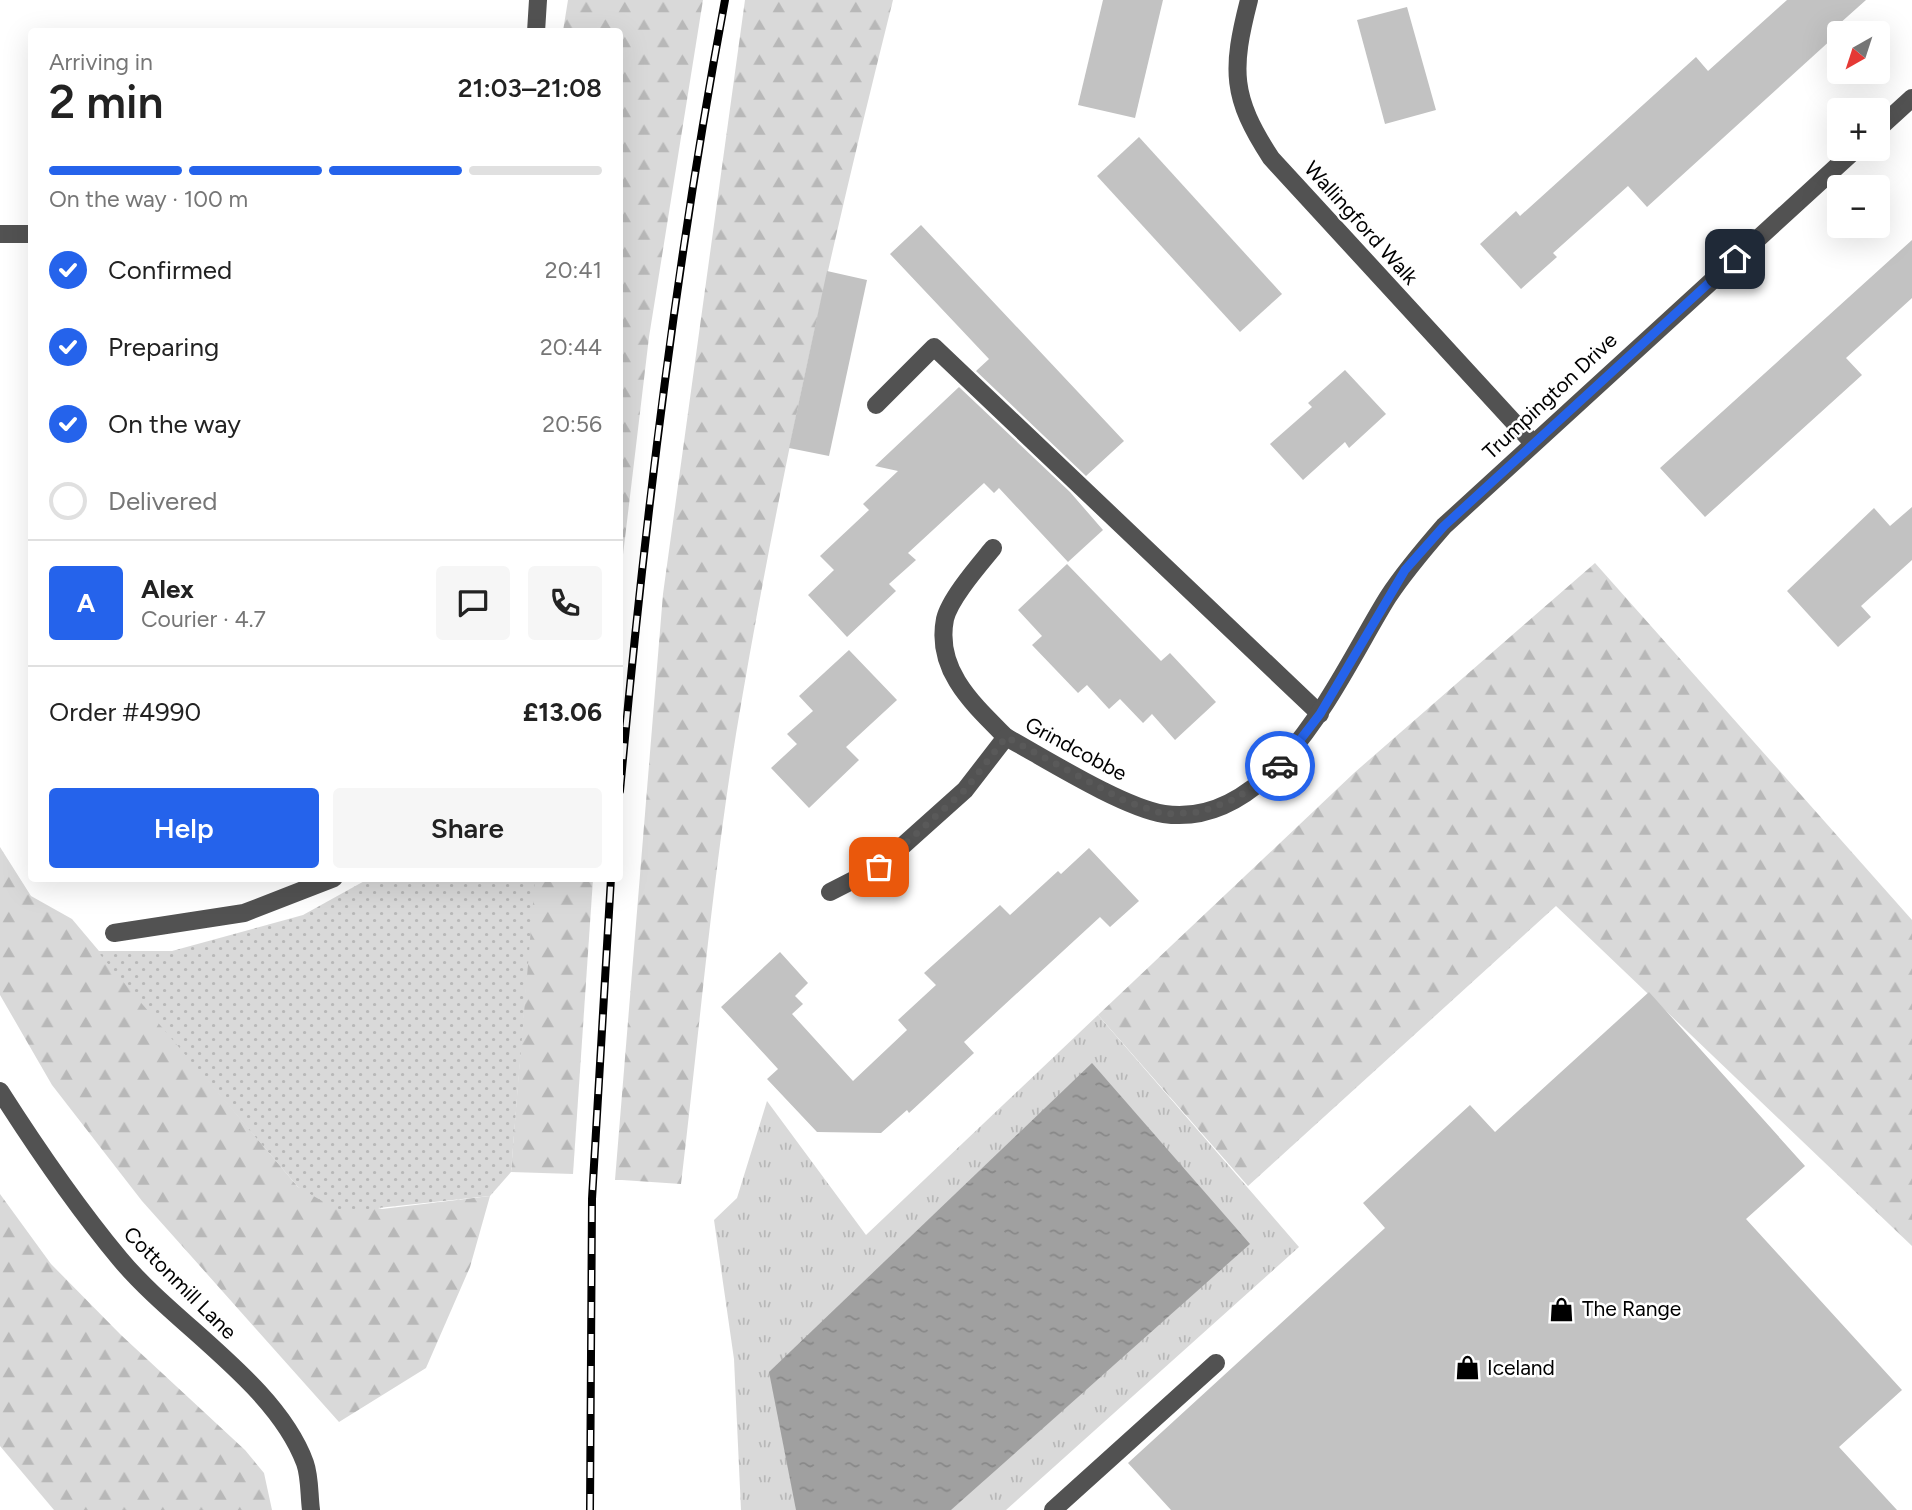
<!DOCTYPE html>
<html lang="en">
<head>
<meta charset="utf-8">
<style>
  :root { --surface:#fff; --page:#f6f6f6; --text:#222; --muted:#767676; --line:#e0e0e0; --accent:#2563eb }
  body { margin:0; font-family:Figtree,sans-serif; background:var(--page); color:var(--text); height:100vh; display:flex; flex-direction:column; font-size:26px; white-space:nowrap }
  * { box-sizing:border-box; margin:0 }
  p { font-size:23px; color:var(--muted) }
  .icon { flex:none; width:38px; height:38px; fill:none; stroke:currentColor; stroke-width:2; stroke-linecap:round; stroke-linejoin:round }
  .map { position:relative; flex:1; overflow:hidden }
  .details { position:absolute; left:28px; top:28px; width:595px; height:854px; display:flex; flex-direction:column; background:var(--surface); border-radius:7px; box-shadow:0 7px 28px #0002 }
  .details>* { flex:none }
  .needle { width:46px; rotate:219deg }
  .tools { position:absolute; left:1827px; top:21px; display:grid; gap:14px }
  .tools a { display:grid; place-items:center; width:63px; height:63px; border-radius:7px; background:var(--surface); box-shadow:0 7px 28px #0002; font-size:35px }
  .pin { position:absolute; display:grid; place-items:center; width:60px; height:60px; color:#fff; margin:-30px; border-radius:14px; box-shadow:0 4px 10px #0006 }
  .courier { position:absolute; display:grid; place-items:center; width:70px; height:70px; margin:-35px; border:5px solid #2563eb; border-radius:50%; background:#fff; color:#222; box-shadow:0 2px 9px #0007 }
  .headline em { font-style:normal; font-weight:600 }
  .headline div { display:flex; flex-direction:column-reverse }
  .headline { display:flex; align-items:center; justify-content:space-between; height:119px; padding:0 21px }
  h1 { font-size:46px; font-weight:600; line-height:52px }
  .bar { display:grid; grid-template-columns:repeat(4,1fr); gap:10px 7px; align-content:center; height:84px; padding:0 21px }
  .bar i { height:9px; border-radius:5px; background:var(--line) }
  .bar .active { background:var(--accent) }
  .bar p { grid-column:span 4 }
  .line { display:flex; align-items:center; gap:18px; padding:0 21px; border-top:2px solid var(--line) }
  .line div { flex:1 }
  .round { display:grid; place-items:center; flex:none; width:74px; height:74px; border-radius:7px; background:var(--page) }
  ol { padding:0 21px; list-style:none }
  li { display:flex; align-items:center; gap:21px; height:77px }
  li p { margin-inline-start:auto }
  li .icon { padding:7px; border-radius:50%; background:var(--accent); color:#fff; stroke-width:4 }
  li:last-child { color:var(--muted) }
  li i { width:38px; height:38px; border:4px solid var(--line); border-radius:50% }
  .primary-button { display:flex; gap:14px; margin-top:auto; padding:14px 21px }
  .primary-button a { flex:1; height:80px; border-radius:7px; background:var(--accent); color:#fff; font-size:28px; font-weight:600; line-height:80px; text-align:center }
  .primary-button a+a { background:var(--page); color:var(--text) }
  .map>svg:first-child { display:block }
  .grass { fill:url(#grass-tufts) }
  .forest { fill:url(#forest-firs) }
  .park { fill:url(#park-dots) }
  .water { fill:url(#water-ripples) }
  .building { fill:#c2c2c2 }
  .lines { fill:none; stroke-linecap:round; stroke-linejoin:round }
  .minor { stroke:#525252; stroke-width:18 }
  .rail-casing { stroke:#000; stroke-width:8 }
  .rail { stroke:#fff; stroke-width:5; stroke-dasharray:16; stroke-linecap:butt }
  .done { stroke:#595959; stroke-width:7; stroke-dasharray:0 12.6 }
  .route { stroke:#2563eb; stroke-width:9 }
  .labels { text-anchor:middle; stroke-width:5; stroke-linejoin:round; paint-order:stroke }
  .street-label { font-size:21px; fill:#000; stroke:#fff }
  .poi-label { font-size:21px; fill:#000; stroke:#fff; text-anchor:start }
</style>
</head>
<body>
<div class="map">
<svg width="1912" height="1510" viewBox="0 0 1912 1510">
  <defs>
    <pattern id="grass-tufts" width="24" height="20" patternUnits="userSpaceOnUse" patternTransform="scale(1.75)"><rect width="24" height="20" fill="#d9d9d9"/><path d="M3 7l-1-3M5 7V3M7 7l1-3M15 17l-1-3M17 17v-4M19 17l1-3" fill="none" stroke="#b8b8b8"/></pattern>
    <pattern id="forest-firs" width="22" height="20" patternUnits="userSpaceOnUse" patternTransform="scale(1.75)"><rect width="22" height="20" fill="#d9d9d9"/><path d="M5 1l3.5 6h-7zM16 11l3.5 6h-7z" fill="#b8b8b8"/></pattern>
    <pattern id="park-dots" width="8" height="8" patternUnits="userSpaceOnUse" patternTransform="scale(1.75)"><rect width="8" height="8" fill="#d9d9d9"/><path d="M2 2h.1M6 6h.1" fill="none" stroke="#b8b8b8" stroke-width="1.8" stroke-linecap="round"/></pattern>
    <pattern id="water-ripples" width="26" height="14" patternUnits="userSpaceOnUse" patternTransform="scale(1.75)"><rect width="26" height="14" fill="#a0a0a0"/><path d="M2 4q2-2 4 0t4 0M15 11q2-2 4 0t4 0" fill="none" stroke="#888"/></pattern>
  </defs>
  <rect width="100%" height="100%" fill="#fff"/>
  <path class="grass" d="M1098,1015l201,232 -293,263h-265l-7,-151 -20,-139 23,-22 30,-97 99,134z"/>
  <g class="forest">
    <path d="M568,0h135l-54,337 -29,243v-548l-57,-1z"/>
    <path d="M745,0h148c-61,243 -116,487 -157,734 -24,149 -37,300 -55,450l-59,-4h-7l48,-586z"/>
    <path d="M1595,563l317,357v326l-356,-340 -308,280 -150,-171 256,-242z"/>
    <path d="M0,847l31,49 41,23 226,268 84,22 108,-13 -20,71 -44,101 -87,54 -197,-221 -90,-116 -52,-90z"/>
    <path d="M534,879h59l-20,295 -62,-2z"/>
    <path d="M0,1194l51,70 70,71 124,115 19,23 8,37h-218l-54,-64z"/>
  </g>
  <path class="park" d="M368,879h167l-24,293 -21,24 -149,16 -43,-25 -201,-236h75l131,-36z"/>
  <path class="water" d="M1092,1063l158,181 -299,266h-155l-27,-138z"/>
  <g class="building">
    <path d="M1103,0h60l-28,118 -57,-13z"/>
    <path d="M1787,0h79l-37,33 4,5 -186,169 -19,-21 -75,67 4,4 -36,32 -41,-45 36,-33 4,5 176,-159 12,14z"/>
    <path d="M1407,7l29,103 -51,14 -28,-104z"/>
    <path d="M1139,137l143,157 -42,38 -143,-156z"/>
    <path d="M921,225l203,216 -38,35 -110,-105 13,-12 -99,-105z"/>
    <path d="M1912,240v58l-66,60 16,17 -157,142 -45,-49z"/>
    <path d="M827,271l40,9 -38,176 -40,-8z"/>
    <path d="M1345,370l41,44 -37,34 -4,-6 -42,38 -33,-36 42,-37 -4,-4z"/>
    <path d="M959,387l111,105 33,38 -35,32 -69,-74 -5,5 -10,-10 -76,70 8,7 -27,24 7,7 -49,46 -39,-42 26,-25 -14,-14 49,-46 -6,-6 35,-33 -23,-5z"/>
    <path d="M1912,507v53l-51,46 10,11 -33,30 -51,-56 87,-83 16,18z"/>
    <path d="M1067,564l94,97 9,-8 46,49 -41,38 -23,-26 -9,9 -23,-24 -11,10 -22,-24 -9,8 -46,-48 10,-9 -24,-26z"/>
    <path d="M849,650l48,50 -51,47 13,13 -50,48 -38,-40 26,-24 -10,-10 26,-23 -14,-15z"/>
    <path d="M1089,848l50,53 -29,26 -10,-10 -136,125 10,11 -65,60 -2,-3 -26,23 -64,-1 -50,-53 11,-10 -57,-62 59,-55 28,31 -13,13 8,8 -11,10 61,67 54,-51 -9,-10 38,-35 -12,-12 76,-68 10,10 48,-44 3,3z"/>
    <path d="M1649,992l156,174 -59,53 156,171 -63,57 58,63h-726l-43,-47 257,-235 -22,-25 107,-98 25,27z"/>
  </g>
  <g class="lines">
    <g class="minor">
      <path d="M1249,0c-18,70 -18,97 22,158l261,284"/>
      <path d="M536,32l2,-32"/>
      <path d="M1878,129l34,-31"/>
      <path d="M0,234h32"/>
      <path d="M876,405l58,-58 386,367"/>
      <path d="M993,548c-13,16 -43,50 -48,71 -10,51 28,85 61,118"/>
      <path d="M830,892l49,-25 86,-77 41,-53c40,22 116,70 158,77 111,16 177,-142 224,-217 17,-26 36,-48 56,-71l412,-377"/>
      <path d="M114,933l130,-20 90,-35"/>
      <path d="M0,1091c37,58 76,115 120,168 54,65 156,125 185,204 5,14 4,32 6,47"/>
      <path d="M1053,1510l163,-147"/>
    </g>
    <defs>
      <g id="rail">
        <path d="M620,791c24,-265 56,-529 105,-791"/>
        <path d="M590,1510l2,-311 19,-321"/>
      </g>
    </defs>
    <use href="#rail" class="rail-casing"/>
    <use href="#rail" class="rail"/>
  </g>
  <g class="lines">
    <path class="done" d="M879,867l86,-77 41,-53 119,64 39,13 37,-2 36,-14 43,-32"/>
    <path class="route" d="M1280,766l40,-52 85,-144 39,-44 291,-267"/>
  </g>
  <defs>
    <symbol id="shop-bare" viewBox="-9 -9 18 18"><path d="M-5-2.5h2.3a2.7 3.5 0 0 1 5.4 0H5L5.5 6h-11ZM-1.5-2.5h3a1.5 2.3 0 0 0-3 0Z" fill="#000" stroke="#fff" stroke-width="2.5" paint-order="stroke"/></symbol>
  </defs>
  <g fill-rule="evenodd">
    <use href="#shop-bare" x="1544" y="1292" width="35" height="35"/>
    <use href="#shop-bare" x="1450" y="1350" width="35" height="35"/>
  </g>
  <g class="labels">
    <g class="street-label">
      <text transform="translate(1361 223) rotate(48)" y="7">Wallingford Walk</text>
      <text transform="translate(1550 396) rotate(-43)" y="7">Trumpington Drive</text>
      <text transform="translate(1076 749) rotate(28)" y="7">Grindcobbe</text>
      <text transform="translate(180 1283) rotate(45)" y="7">Cottonmill Lane</text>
    </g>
    <g class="poi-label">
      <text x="1582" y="1316">The Range</text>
      <text x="1487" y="1375">Iceland</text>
    </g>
  </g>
</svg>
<div class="tools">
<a><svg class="needle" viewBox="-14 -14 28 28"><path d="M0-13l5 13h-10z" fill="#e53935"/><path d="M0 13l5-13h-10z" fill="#767676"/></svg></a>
<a>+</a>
<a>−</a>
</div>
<div class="pin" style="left:879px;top:867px;background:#ea580c"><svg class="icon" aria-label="bag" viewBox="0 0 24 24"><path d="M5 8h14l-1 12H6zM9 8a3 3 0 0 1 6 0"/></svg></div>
<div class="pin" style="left:1735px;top:259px;background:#1f2937"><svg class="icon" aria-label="home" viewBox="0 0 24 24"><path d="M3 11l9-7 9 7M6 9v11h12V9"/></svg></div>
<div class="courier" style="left:1280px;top:766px"><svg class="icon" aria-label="car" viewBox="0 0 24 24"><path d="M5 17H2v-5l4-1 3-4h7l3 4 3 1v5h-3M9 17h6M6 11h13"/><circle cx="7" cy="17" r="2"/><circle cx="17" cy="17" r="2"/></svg></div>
<section class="details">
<div class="headline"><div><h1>2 min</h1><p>Arriving in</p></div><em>21:03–21:08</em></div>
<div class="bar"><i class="active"></i><i class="active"></i><i class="active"></i><i></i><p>On the way · 100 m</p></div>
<ol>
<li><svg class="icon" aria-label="check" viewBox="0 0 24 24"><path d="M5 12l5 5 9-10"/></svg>Confirmed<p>20:41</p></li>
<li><svg class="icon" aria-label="check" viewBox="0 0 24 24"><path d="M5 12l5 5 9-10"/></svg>Preparing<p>20:44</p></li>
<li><svg class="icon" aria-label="check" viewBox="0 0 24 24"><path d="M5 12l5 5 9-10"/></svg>On the way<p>20:56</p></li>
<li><i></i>Delivered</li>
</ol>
<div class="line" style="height:126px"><b class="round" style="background:var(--accent);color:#fff">A</b><div><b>Alex</b><p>Courier · 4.7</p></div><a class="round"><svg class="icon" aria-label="chat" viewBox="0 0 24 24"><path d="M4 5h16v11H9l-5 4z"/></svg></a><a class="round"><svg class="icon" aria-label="phone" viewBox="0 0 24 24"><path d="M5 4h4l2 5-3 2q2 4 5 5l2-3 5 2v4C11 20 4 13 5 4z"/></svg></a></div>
<div class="line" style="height:91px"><div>Order #4990</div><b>£13.06</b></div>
<div class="primary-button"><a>Help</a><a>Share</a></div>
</section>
</div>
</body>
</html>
